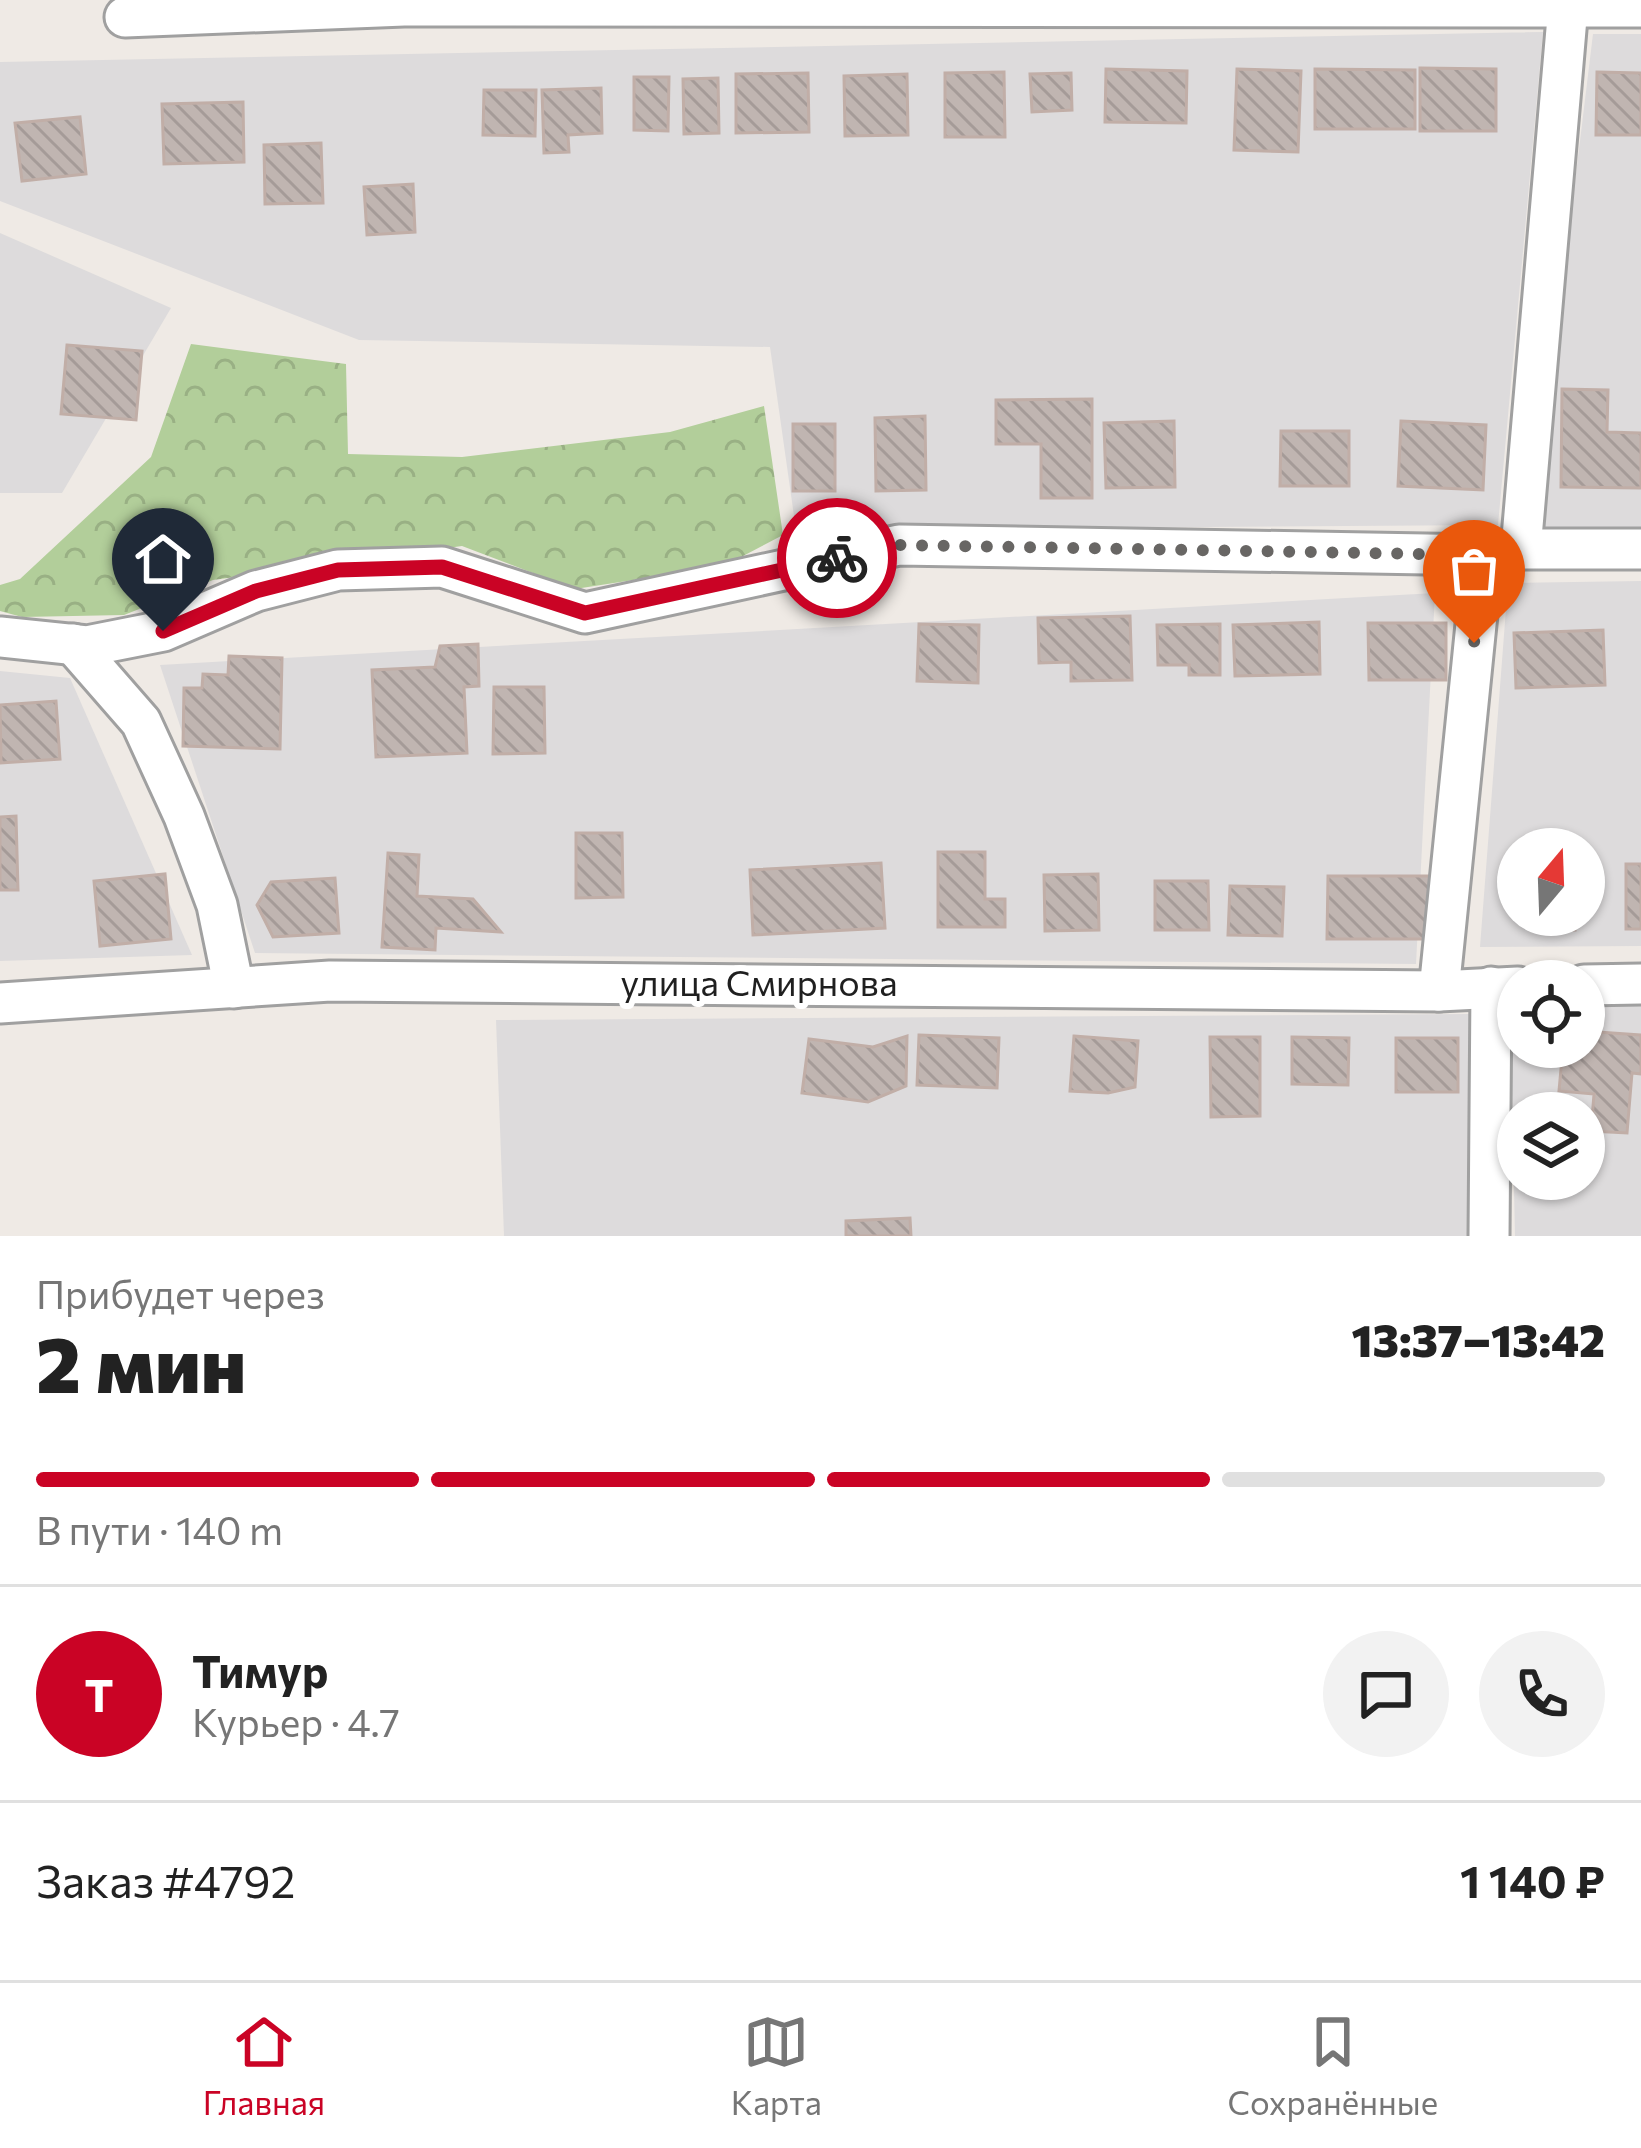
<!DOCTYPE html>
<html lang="ru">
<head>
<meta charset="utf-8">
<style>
  :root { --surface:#fff; --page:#f2f2f2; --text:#222; --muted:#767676; --line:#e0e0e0; --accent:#ca0325 }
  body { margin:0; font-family:Commissioner,sans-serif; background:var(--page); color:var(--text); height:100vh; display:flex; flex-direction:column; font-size:45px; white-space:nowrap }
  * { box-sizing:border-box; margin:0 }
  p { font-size:39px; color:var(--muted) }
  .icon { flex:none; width:66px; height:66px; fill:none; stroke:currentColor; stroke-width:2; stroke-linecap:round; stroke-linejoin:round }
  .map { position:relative; height:1236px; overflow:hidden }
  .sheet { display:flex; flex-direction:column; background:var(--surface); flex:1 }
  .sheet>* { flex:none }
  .needle { width:78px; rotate:19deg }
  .tools { position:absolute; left:1497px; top:828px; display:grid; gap:24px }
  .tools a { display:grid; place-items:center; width:108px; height:108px; border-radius:50%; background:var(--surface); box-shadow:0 3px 9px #0004; font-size:60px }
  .pin { position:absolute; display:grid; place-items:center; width:102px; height:102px; color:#fff; margin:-123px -51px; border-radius:50% 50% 50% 0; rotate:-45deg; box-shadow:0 0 12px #0007 }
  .pin .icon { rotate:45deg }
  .courier { position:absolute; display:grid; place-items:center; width:120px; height:120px; margin:-60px; border:9px solid #ca0325; border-radius:50%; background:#fff; color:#222; box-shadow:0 3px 15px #0007 }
  .head em { font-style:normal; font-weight:800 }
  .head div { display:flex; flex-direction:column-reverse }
  .head { display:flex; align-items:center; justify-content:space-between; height:204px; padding:0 36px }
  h1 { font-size:78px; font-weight:800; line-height:90px }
  .bar { display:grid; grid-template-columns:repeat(4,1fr); gap:18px 12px; align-content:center; height:144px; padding:0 36px }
  .bar i { height:15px; border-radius:9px; background:var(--line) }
  .bar .current { background:var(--accent) }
  .bar p { grid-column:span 4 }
  .line { display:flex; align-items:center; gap:30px; padding:0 36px; border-top:3px solid var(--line) }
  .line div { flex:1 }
  .round { display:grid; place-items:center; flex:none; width:126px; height:126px; border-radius:63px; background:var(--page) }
  .dock { display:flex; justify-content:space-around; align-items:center; height:168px; border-top:3px solid var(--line); background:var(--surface); font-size:33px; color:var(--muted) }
  .dock a { display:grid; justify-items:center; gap:6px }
  .dock .current { color:var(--accent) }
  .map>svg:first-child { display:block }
  .residential { fill:#dddbdc; fill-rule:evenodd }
  .forest { fill:url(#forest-crowns) }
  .building { fill:url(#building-back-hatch); stroke:#c1aea7; stroke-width:3 }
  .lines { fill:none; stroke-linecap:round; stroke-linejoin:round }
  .minor-casing { stroke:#a0a0a0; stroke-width:45 }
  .minor { stroke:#fff; stroke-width:39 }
  .done { stroke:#686664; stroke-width:12; stroke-dasharray:0 21.6 }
  .route { stroke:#ca0325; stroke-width:15 }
  .labels { text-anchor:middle; stroke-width:12; stroke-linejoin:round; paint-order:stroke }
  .street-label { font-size:36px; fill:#1f1f1f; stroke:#fff }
</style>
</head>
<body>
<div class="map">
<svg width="1641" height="1236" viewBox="0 0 1641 1236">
  <defs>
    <pattern id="forest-crowns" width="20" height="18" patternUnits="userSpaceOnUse" patternTransform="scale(3)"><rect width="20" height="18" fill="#b2ce9a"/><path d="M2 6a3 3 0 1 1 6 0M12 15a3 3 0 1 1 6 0" fill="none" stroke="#99b084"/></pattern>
    <pattern id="building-back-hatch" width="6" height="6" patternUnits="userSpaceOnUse" patternTransform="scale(3)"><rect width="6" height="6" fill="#c0b5b1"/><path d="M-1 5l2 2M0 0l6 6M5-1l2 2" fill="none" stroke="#a59b98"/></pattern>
  </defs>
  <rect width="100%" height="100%" fill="#efeae5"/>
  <g class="residential">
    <path d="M1543,32l-45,493 -702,5 -26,-183 -411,-7 -359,-139v-139z"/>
    <path d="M1593,34h48v493h-108z"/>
    <path d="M0,233l171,75 -109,185h-62z"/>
    <path d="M1641,581v365l-161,1 28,-364zM1518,849h66v66h-66z"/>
    <path d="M1435,593l-19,371 -1161,-11 -95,-288z"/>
    <path d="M0,671l70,7 122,277 -192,6z"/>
    <path d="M1510,1000h8v47h66v-47h57v236h-126zM1518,1113h66v66h-66z"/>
    <path d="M1471,1014v222h-967l-8,-216z"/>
  </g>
  <path class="forest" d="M191,344l155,20 2,90 114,3 208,-25 94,-26 19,129 -59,31 -149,23 -113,-43 -249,34 -89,35 -102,2 -22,-6v-26l20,-6 131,-122z"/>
  <g class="building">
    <path d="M1420,68l76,1v62h-76z"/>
    <path d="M1106,69l81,2 -1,52 -81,-1z"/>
    <path d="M1237,69l64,2 -3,81 -64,-2z"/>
    <path d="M1315,69l100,1v59h-100z"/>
    <path d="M1004,72l1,65h-60v-64z"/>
    <path d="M1597,72l44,1v62h-45z"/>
    <path d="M808,73l1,59 -73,1v-59z"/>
    <path d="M1071,73l1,37 -40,2 -2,-38z"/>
    <path d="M907,74l1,61 -63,1 -1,-60z"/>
    <path d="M634,77h35l-1,54 -34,-1z"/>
    <path d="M718,78l1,55 -35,1 -1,-55z"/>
    <path d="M601,88l1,45 -34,2 1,17 -25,1 -2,-63z"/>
    <path d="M484,90h52l-1,46 -52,-1z"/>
    <path d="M243,102l1,60 -80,2 -2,-60z"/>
    <path d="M80,117l6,57 -64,7 -7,-58z"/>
    <path d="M321,143l2,60 -58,1 -1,-59z"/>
    <path d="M413,184l2,48 -48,3 -3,-48z"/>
    <path d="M67,345l75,6 -6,69 -75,-6z"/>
    <path d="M1562,389l46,1 -1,42 34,1v55l-80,-1z"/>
    <path d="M1092,399v99h-51v-54h-45v-44z"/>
    <path d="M925,416l1,74 -50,1 -1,-73z"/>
    <path d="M1174,421l1,66 -69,1 -2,-65z"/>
    <path d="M1401,421l85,4 -3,65 -85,-4z"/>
    <rect x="793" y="424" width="42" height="67"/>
    <path d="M1281,431h68v55h-69z"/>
    <path d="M1130,616l2,64 -61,1v-19l-32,1 -1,-45z"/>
    <path d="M1319,622l1,52 -85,2 -2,-51z"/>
    <path d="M1368,623h78v57h-77z"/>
    <path d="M919,624l60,1 -1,58 -61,-2z"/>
    <path d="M1220,624v51h-31v-10h-31l-1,-40z"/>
    <path d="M1603,630l2,55 -89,3 -2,-55z"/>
    <path d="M478,644l1,42 -15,1 3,66 -91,4 -4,-87 63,-3 5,-21z"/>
    <path d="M229,656l53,2 -2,91 -97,-3 1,-58h18l1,-14 25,1z"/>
    <path d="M494,687h50l1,66 -52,1z"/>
    <path d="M56,701l4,58 -59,4 -1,-58z"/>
    <path d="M16,816l2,74h-18v-73z"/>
    <path d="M576,833h46l1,64 -47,1z"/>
    <path d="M938,852h47v47h20v28h-67z"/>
    <path d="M388,853l31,2 -2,41 56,3 28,33 -65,-4 -1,22 -53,-3z"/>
    <path d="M881,863l4,65 -132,7 -3,-65z"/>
    <rect x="1626" y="864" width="15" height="65"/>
    <path d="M165,874l6,65 -71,7 -6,-65z"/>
    <path d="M1098,874l1,56 -54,1 -1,-56z"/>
    <path d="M1328,876h102v63h-103z"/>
    <path d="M335,878l4,55 -66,4 -16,-32 14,-23z"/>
    <path d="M1155,881h53l1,49h-54z"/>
    <path d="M1230,886l54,1 -2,49 -54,-1z"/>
    <rect x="1531" y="915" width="44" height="15"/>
    <path d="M1584,1031l57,4v39l-9,-1 -5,60 -36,-2 3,-37 -35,-3 4,-44h21z"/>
    <path d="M919,1035l80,3 -2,50 -80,-3z"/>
    <path d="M907,1036l-1,50 -38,16 -66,-9 7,-54 64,8z"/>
    <path d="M1074,1036l64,5 -3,46 -27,6 -38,-2z"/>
    <path d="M1210,1037h50v79l-49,1z"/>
    <path d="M1292,1037l57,1 -1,47 -56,-1z"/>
    <rect x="1396" y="1038" width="62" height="54"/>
    <path d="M910,1218l1,18h-65v-15z"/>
  </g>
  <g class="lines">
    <defs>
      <g id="minor">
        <path d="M125,17l279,-11 1237,1"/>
        <path d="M1521,549l47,-543"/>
        <path d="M0,637l87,9 76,-15 93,-40 82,-21 104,-3 143,46 314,-68 584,10 38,-6h120"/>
        <path d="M73,644l68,78 43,94 33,89 17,83"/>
        <path d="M1584,985l57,-1"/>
        <path d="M1439,991l44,-436"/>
        <path d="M0,1003l330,-22 1109,10 79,-4"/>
        <path d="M1489,1236l2,-249"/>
      </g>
    </defs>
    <use href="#minor" class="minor-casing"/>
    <use href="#minor" class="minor"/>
  </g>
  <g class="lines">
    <path class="done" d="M837,558l62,-13 584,10 -9,88"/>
    <path class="route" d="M163,631l93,-40 82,-21 104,-3 143,46 252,-55"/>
  </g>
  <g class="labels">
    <g class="street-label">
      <text x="759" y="996">улица Смирнова</text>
    </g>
  </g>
</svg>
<div class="tools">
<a><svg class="needle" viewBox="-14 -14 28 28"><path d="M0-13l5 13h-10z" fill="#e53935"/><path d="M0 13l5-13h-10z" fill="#767676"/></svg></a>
<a><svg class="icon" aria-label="locate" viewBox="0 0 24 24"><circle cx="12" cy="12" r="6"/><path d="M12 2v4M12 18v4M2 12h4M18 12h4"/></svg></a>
<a><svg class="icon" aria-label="layers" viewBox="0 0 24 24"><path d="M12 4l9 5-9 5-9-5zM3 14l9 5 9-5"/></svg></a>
</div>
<div class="pin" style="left:1474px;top:643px;background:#ea580c"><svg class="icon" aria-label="bag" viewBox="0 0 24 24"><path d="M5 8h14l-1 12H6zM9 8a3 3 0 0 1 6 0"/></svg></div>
<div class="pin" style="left:163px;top:631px;background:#1f2937"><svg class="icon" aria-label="home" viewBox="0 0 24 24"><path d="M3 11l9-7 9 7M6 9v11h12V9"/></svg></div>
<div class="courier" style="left:837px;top:558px"><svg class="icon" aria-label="bike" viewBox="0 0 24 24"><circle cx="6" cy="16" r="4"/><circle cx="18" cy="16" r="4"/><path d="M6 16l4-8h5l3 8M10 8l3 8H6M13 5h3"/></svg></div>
</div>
<section class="sheet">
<div class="head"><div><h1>2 мин</h1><p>Прибудет через</p></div><em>13:37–13:42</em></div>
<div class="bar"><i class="current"></i><i class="current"></i><i class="current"></i><i></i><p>В пути · 140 m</p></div>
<div class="line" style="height:216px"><b class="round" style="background:var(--accent);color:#fff">Т</b><div><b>Тимур</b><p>Курьер · 4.7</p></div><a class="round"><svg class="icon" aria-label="chat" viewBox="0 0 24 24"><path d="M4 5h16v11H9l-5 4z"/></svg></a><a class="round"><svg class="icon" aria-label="phone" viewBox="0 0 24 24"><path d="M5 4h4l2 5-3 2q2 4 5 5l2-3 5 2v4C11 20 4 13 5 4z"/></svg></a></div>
<div class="line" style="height:156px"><div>Заказ #4792</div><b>1 140 ₽</b></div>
</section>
<nav class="dock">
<a class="current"><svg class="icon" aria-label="home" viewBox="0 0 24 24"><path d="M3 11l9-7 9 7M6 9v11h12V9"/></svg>Главная</a>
<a><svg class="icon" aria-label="map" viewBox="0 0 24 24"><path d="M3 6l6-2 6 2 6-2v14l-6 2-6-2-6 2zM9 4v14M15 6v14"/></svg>Карта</a>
<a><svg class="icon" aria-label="saved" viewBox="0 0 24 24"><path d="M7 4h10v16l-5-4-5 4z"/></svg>Сохранённые</a>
</nav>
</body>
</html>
